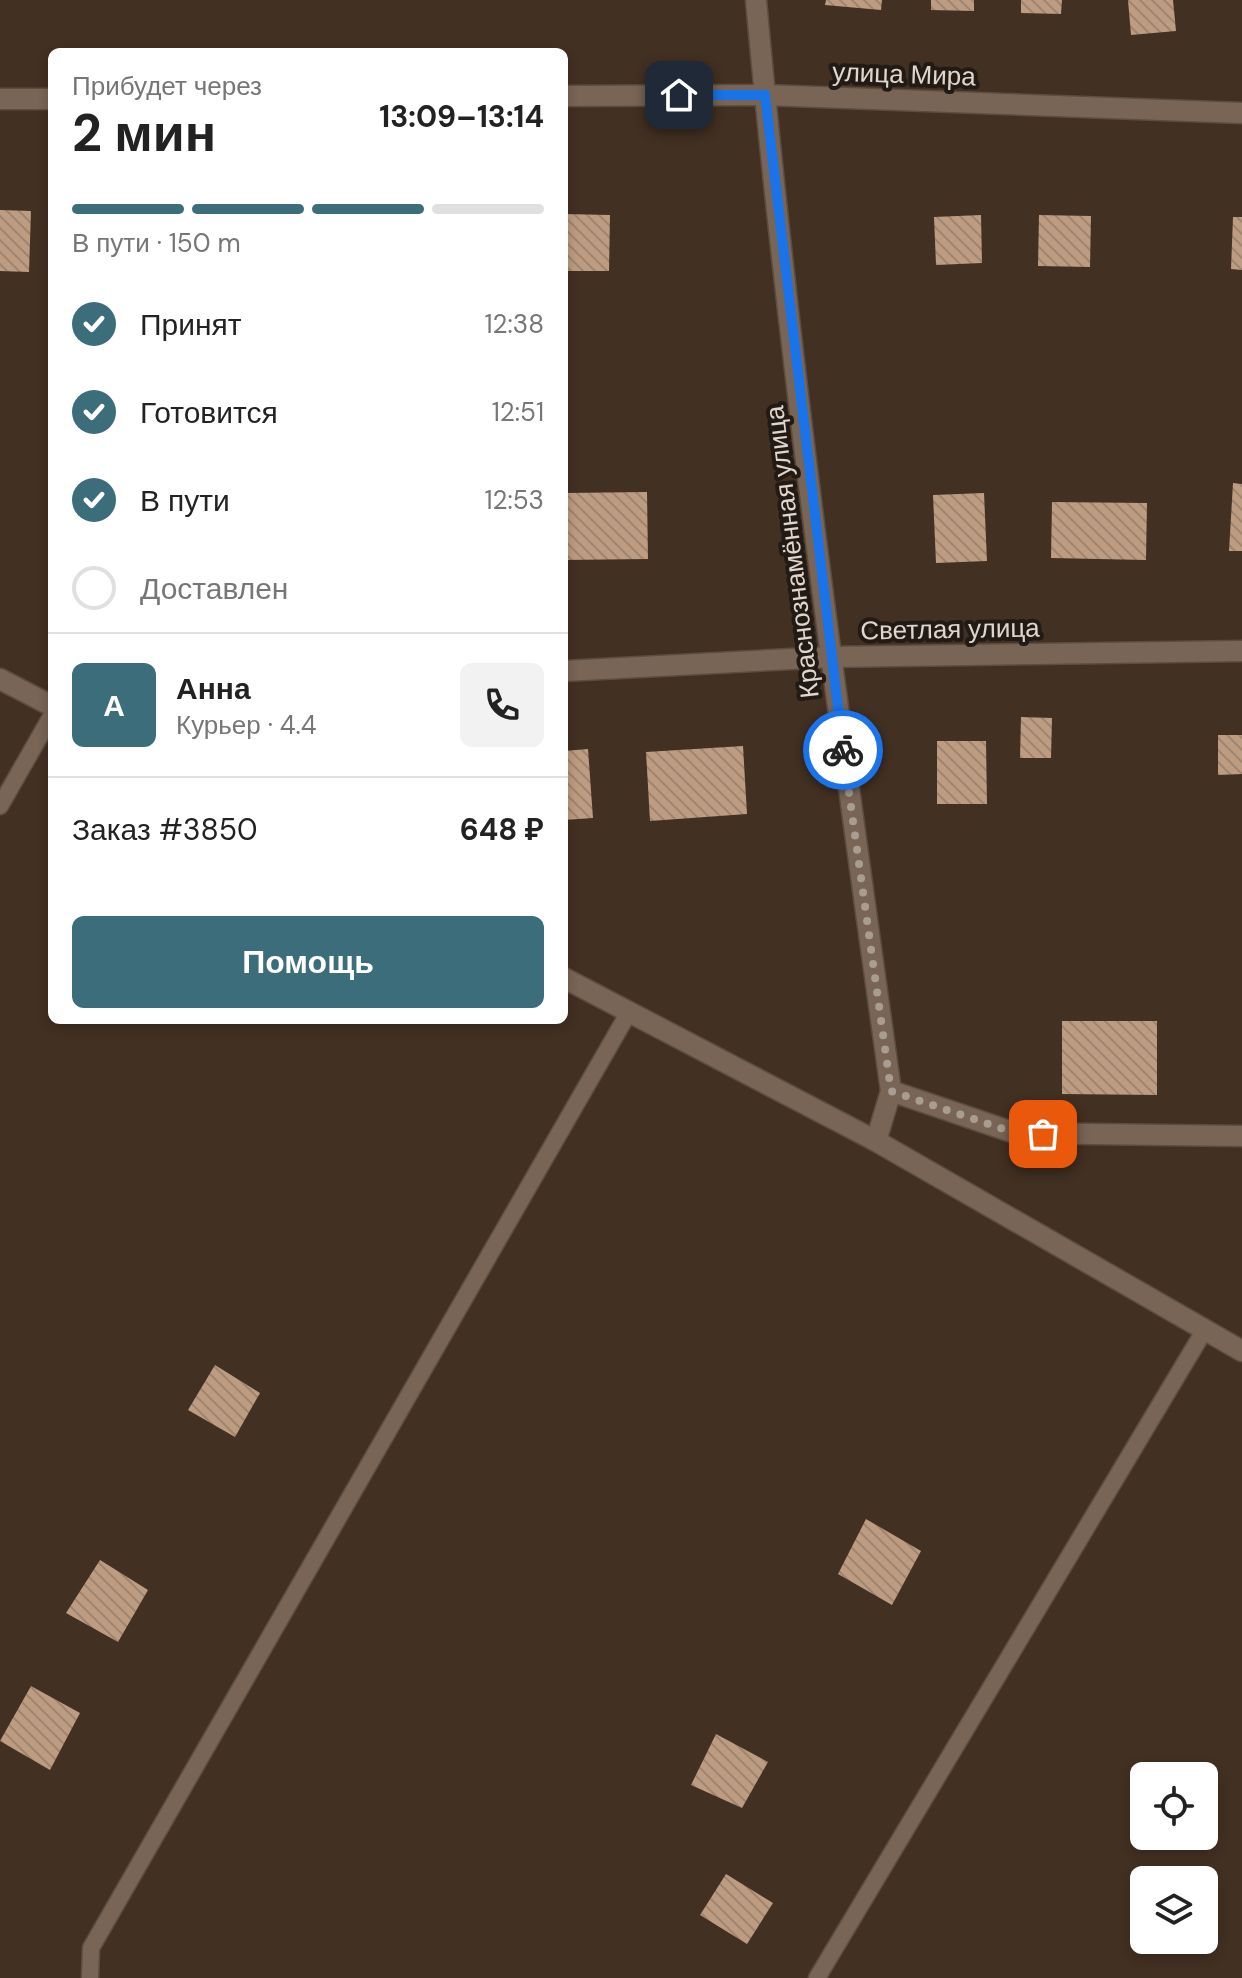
<!DOCTYPE html>
<html lang="ru">
<head>
<meta charset="utf-8">
<style>
  :root { --surface:#fff; --page:#f2f2f2; --text:#222; --muted:#767676; --line:#e0e0e0; --accent:#3c6d7b }
  body { margin:0; font-family:"DM Sans",sans-serif; background:var(--page); color:var(--text); height:100vh; display:flex; flex-direction:column; font-size:30px; white-space:nowrap }
  * { box-sizing:border-box; margin:0 }
  p { font-size:26px; color:var(--muted) }
  .icon { flex:none; width:44px; height:44px; fill:none; stroke:currentColor; stroke-width:2; stroke-linecap:round; stroke-linejoin:round }
  .map { position:relative; flex:1; overflow:hidden }
  .side { position:absolute; left:48px; top:48px; width:520px; height:976px; display:flex; flex-direction:column; background:var(--surface); border-radius:12px; box-shadow:0 4px 12px #0003 }
  .side>* { flex:none }
  .fabs { position:absolute; left:1130px; top:1762px; display:grid; gap:16px }
  .fabs a { display:grid; place-items:center; width:88px; height:88px; border-radius:12px; background:var(--surface); box-shadow:0 4px 12px #0003; font-size:40px }
  .pin { position:absolute; display:grid; place-items:center; width:68px; height:68px; color:#fff; margin:-34px; border-radius:16px; box-shadow:0 4px 12px #0006 }
  .courier { position:absolute; display:grid; place-items:center; width:80px; height:80px; margin:-40px; border:6px solid #1a73e8; border-radius:50%; background:#fff; color:#222; box-shadow:0 2px 10px #0007 }
  .summary em { font-style:normal; font-weight:700 }
  .summary div { display:flex; flex-direction:column-reverse }
  .summary { display:flex; align-items:center; justify-content:space-between; height:136px; padding:0 24px }
  h1 { font-size:52px; font-weight:700; line-height:60px }
  .bar { display:grid; grid-template-columns:repeat(4,1fr); gap:12px 8px; align-content:center; height:96px; padding:0 24px }
  .bar i { height:10px; border-radius:6px; background:var(--line) }
  .bar .on { background:var(--accent) }
  .bar p { grid-column:span 4 }
  .line { display:flex; align-items:center; gap:20px; padding:0 24px; border-top:2px solid var(--line) }
  .line div { flex:1 }
  .round { display:grid; place-items:center; flex:none; width:84px; height:84px; border-radius:12px; background:var(--page) }
  ol { padding:0 24px; list-style:none }
  li { display:flex; align-items:center; gap:24px; height:88px }
  li p { margin-inline-start:auto }
  li .icon { padding:8px; border-radius:50%; background:var(--accent); color:#fff; stroke-width:4 }
  li:last-child { color:var(--muted) }
  li i { width:44px; height:44px; border:4px solid var(--line); border-radius:50% }
  .button { display:flex; gap:16px; margin-top:auto; padding:16px 24px }
  .button a { flex:1; height:92px; border-radius:12px; background:var(--accent); color:#fff; font-size:32px; font-weight:700; line-height:92px; text-align:center }
  .map>svg:first-child { display:block }
  .building { fill:url(#building-back-hatch) }
  .lines { fill:none; stroke-linecap:round; stroke-linejoin:round }
  .lane-casing { stroke:#5c4d41; stroke-width:19 }
  .street-casing { stroke:#5c4d41; stroke-width:23 }
  .secondary-casing { stroke:#5c4d41; stroke-width:23 }
  .lane { stroke:#796555; stroke-width:16 }
  .street { stroke:#796555; stroke-width:20 }
  .secondary { stroke:#796555; stroke-width:20 }
  .done { stroke:#a99c91; stroke-width:8; stroke-dasharray:0 14.4 }
  .route { stroke:#1a73e8; stroke-width:10 }
  .labels { text-anchor:middle; stroke-width:8; stroke-linejoin:round; paint-order:stroke }
  .street-label { font-size:26px; fill:#e1d6cd; stroke:#221a14 }
</style>
</head>
<body>
<div class="map">
<svg width="1242" height="1978" viewBox="0 0 1242 1978">
  <defs>
    <pattern id="building-back-hatch" width="6" height="6" patternUnits="userSpaceOnUse" patternTransform="scale(2)"><rect width="6" height="6" fill="#bd9c81"/><path d="M-1 5l2 2M0 0l6 6M5-1l2 2" fill="none" stroke="#9f8570"/></pattern>
  </defs>
  <rect width="100%" height="100%" fill="#423022"/>
  <g class="building">
    <path d="M826,0h56l-1,10 -56,-5z"/>
    <path d="M931,0h43v11l-43,-1z"/>
    <path d="M1021,0h41l-1,14 -40,-1z"/>
    <path d="M1128,0h45l3,31 -45,4z"/>
    <path d="M0,210l31,1 -2,61 -29,-1z"/>
    <path d="M564,214l46,1 -1,56h-45z"/>
    <path d="M981,215l1,48 -46,2 -2,-48z"/>
    <path d="M1039,215l52,1 -1,51 -52,-1z"/>
    <path d="M1233,217h9v53l-11,-1z"/>
    <path d="M1233,483l9,1v67h-13z"/>
    <path d="M647,492l1,67 -84,1v-67z"/>
    <path d="M984,493l3,68 -51,2 -3,-68z"/>
    <path d="M1052,502l95,1 -1,57 -95,-2z"/>
    <path d="M1021,717l31,1 -1,40h-31z"/>
    <path d="M1218,735h24v39l-24,1z"/>
    <path d="M937,741h49l1,63h-50z"/>
    <path d="M743,746l4,68 -97,7 -4,-69z"/>
    <path d="M588,749l5,69 -29,2v-69z"/>
    <path d="M1062,1021h95v74l-95,-1z"/>
    <path d="M215,1365l45,28 -25,44 -47,-27z"/>
    <path d="M866,1519l55,32 -29,54 -54,-31z"/>
    <path d="M100,1560l48,30 -30,52 -52,-29z"/>
    <path d="M31,1686l49,27 -30,57 -50,-29z"/>
    <path d="M716,1734l52,28 -26,46 -51,-23z"/>
    <path d="M726,1874l47,29 -26,41 -47,-29z"/>
  </g>
  <g class="lines">
    <defs>
      <g id="lane">
        <path d="M0,806l52,-91"/>
        <path d="M90,1978l1,-30 538,-936"/>
        <path d="M817,1978l387,-647"/>
      </g>
      <g id="street">
        <path d="M756,0c33,365 84,728 135,1091l-15,50"/>
        <path d="M564,96l201,-1 477,18"/>
        <path d="M0,99h52"/>
        <path d="M564,671l266,-14 412,-6"/>
        <path d="M891,1091l124,42 227,3"/>
      </g>
      <g id="secondary">
        <path d="M0,679l52,27"/>
        <path d="M564,978l312,163 366,210"/>
      </g>
    </defs>
    <use href="#lane" class="lane-casing"/>
    <use href="#street" class="street-casing"/>
    <use href="#secondary" class="secondary-casing"/>
    <use href="#lane" class="lane"/>
    <use href="#street" class="street"/>
    <use href="#secondary" class="secondary"/>
  </g>
  <g class="lines">
    <path class="done" d="M843,750l48,341 124,42 28,1"/>
    <path class="route" d="M679,95h86l78,655"/>
  </g>
  <g class="labels">
    <g class="street-label">
      <text transform="translate(904 74) rotate(2)" y="9">улица Мира</text>
      <text transform="translate(792 552) rotate(-97)" y="9">Краснознамённая улица</text>
      <text transform="translate(950 629) rotate(-1)" y="9">Светлая улица</text>
    </g>
  </g>
</svg>
<div class="fabs">
<a><svg class="icon" aria-label="locate" viewBox="0 0 24 24"><circle cx="12" cy="12" r="6"/><path d="M12 2v4M12 18v4M2 12h4M18 12h4"/></svg></a>
<a><svg class="icon" aria-label="layers" viewBox="0 0 24 24"><path d="M12 4l9 5-9 5-9-5zM3 14l9 5 9-5"/></svg></a>
</div>
<div class="pin" style="left:1043px;top:1134px;background:#ea580c"><svg class="icon" aria-label="bag" viewBox="0 0 24 24"><path d="M5 8h14l-1 12H6zM9 8a3 3 0 0 1 6 0"/></svg></div>
<div class="pin" style="left:679px;top:95px;background:#1f2937"><svg class="icon" aria-label="home" viewBox="0 0 24 24"><path d="M3 11l9-7 9 7M6 9v11h12V9"/></svg></div>
<div class="courier" style="left:843px;top:750px"><svg class="icon" aria-label="bike" viewBox="0 0 24 24"><circle cx="6" cy="16" r="4"/><circle cx="18" cy="16" r="4"/><path d="M6 16l4-8h5l3 8M10 8l3 8H6M13 5h3"/></svg></div>
<section class="side">
<div class="summary"><div><h1>2 мин</h1><p>Прибудет через</p></div><em>13:09–13:14</em></div>
<div class="bar"><i class="on"></i><i class="on"></i><i class="on"></i><i></i><p>В пути · 150 m</p></div>
<ol>
<li><svg class="icon" aria-label="check" viewBox="0 0 24 24"><path d="M5 12l5 5 9-10"/></svg>Принят<p>12:38</p></li>
<li><svg class="icon" aria-label="check" viewBox="0 0 24 24"><path d="M5 12l5 5 9-10"/></svg>Готовится<p>12:51</p></li>
<li><svg class="icon" aria-label="check" viewBox="0 0 24 24"><path d="M5 12l5 5 9-10"/></svg>В пути<p>12:53</p></li>
<li><i></i>Доставлен</li>
</ol>
<div class="line" style="height:144px"><b class="round" style="background:var(--accent);color:#fff">А</b><div><b>Анна</b><p>Курьер · 4.4</p></div><a class="round"><svg class="icon" aria-label="phone" viewBox="0 0 24 24"><path d="M5 4h4l2 5-3 2q2 4 5 5l2-3 5 2v4C11 20 4 13 5 4z"/></svg></a></div>
<div class="line" style="height:104px"><div>Заказ #3850</div><b>648 ₽</b></div>
<div class="button"><a>Помощь</a></div>
</section>
</div>
</body>
</html>
